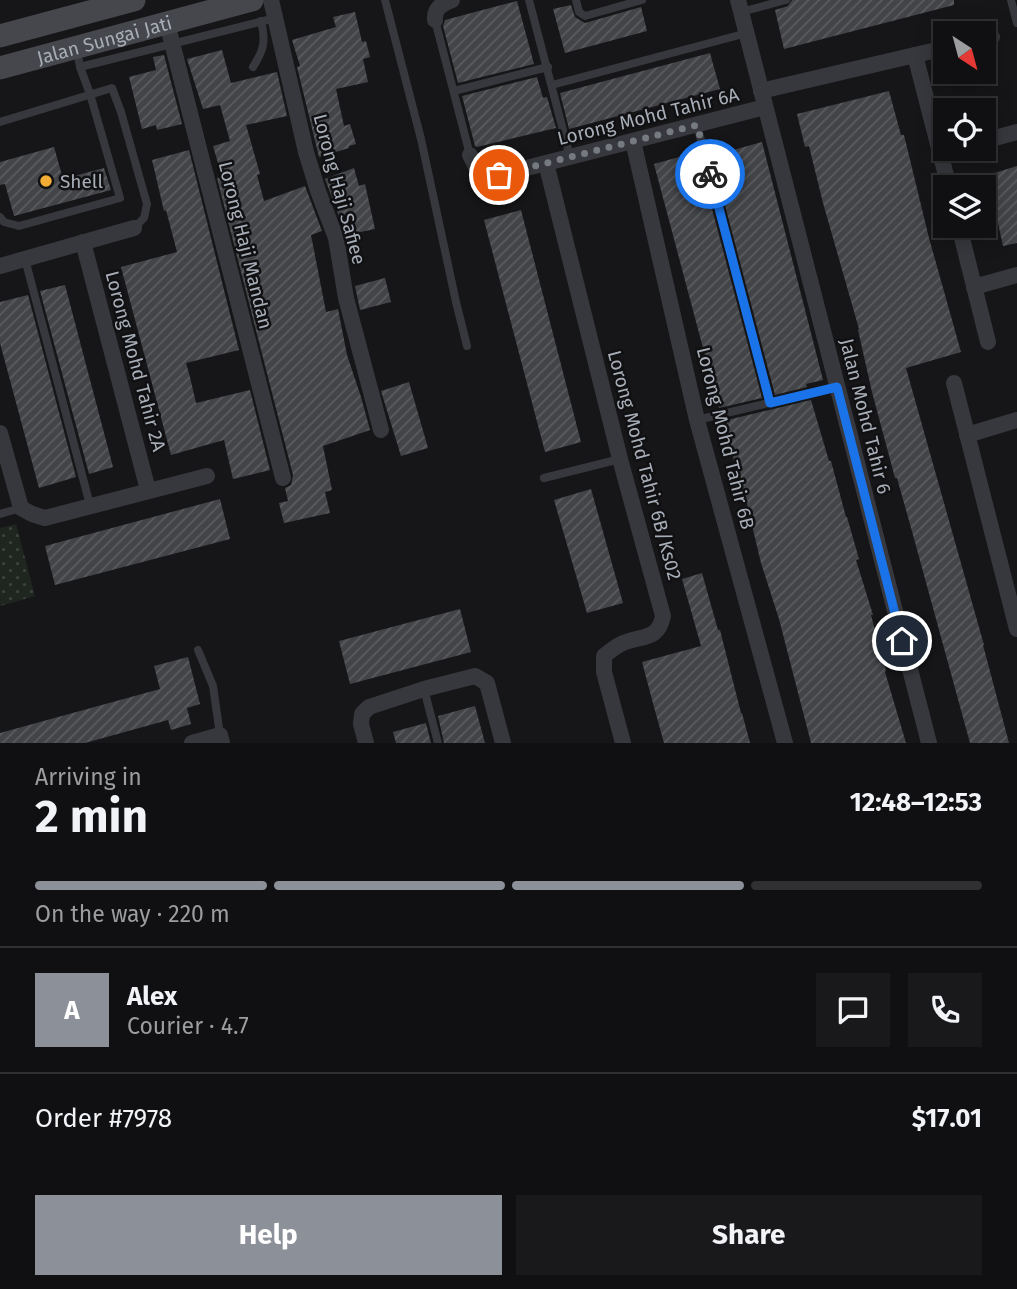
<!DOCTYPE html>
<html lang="en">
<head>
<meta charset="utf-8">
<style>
  :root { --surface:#101012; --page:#19191b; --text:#f1f3f6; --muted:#9c9d9f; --line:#303032; --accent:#8c9099 }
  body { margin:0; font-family:"Fira Sans",sans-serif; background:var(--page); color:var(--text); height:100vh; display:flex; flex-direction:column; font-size:26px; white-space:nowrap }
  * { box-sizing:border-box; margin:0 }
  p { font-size:23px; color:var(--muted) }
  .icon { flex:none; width:38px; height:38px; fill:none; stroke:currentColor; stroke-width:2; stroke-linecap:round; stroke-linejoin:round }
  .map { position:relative; height:743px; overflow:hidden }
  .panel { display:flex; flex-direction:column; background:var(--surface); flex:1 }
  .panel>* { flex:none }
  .needle { width:46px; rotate:144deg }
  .buttons { position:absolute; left:933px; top:21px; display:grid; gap:14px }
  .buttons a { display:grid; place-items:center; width:63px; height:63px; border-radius:0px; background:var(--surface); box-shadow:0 4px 18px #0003,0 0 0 2px var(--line); font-size:35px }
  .pin { position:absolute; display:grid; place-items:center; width:60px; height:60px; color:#fff; margin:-30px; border:4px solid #fff; border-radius:50%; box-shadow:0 2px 7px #0007 }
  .courier { position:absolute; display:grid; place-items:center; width:70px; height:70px; margin:-35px; border:5px solid #1a73e8; border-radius:50%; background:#fff; color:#222; box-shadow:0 2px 9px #0007 }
  .summary em { font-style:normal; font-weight:700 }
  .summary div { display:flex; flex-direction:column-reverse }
  .summary { display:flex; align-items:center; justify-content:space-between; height:119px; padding:0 35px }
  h1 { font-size:46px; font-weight:700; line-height:52px }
  .bar { display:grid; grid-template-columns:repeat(4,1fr); gap:10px 7px; align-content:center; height:84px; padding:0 35px }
  .bar i { height:9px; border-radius:5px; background:var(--line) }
  .bar .active { background:var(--accent) }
  .bar p { grid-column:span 4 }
  .line { display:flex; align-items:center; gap:18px; padding:0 35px; border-top:2px solid var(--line) }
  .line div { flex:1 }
  .round { display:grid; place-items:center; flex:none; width:74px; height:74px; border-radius:0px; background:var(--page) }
  .primary-button { display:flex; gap:14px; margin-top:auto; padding:14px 35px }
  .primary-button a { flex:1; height:80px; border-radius:0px; background:var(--accent); color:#fff; font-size:28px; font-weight:700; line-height:80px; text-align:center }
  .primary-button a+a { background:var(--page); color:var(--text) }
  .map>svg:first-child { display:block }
  .park { fill:url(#park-dots) }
  .building { fill:url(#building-hatch) }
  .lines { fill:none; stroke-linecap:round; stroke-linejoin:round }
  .service { stroke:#37383d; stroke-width:8 }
  .minor { stroke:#37383d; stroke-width:16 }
  .secondary { stroke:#45474d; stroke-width:23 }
  .done { stroke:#757980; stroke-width:7; stroke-dasharray:0 12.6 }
  .route { stroke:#1a73e8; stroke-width:9 }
  .poi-dot { fill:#f2ae34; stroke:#111113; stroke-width:2.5 }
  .labels { text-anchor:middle; stroke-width:5; stroke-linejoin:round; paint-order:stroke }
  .street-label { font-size:19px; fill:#a8aeb8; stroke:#111113 }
  .poi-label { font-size:19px; fill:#a8aeb8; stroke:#111113; text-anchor:start }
</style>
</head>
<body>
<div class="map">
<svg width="1017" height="743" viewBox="0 0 1017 743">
  <defs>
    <pattern id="park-dots" width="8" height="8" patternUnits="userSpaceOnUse" patternTransform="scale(1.75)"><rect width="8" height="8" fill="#1e261f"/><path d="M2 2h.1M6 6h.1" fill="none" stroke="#3c433d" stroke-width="1.8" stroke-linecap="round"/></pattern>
    <pattern id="building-hatch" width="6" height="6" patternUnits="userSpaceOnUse" patternTransform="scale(1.75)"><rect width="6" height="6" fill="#424448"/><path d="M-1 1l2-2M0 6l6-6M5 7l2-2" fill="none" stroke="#5a5c60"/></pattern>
  </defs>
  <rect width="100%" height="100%" fill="#161618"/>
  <path class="park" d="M16,524l19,72 -35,10v-78z"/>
  <g class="building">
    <path d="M792,0h162v5l-170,44 -9,-39 13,-4z"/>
    <path d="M517,1l17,63 -76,19 -15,-57 2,-6z"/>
    <path d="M571,5l4,12 10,6 56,-16 6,24 -82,22 -12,-44z"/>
    <path d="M355,12l7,30 4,-1 4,16 -7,2 5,23 -32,7 8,37 6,-2 6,20 -7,2v2l-30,9 -22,-90 3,-1 -8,-26 44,-13 -3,-10z"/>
    <path d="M222,50l9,33 46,-11 10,44 -41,9 14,49 -3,1 7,26 41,-15 17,45 -11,4 15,77 12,-3 9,46 14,42 9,33 -47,16 9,44 -7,2 5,21 -46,10 -5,-20 9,-2 -3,-13 6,-3 2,-10 -76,-297 5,-1 -9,-31 17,-5 -10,-36 -17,4 -16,-50z"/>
    <path d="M710,53l10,36 -151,40 -9,-36z"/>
    <path d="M164,55l18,69 -25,6 -1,-5 -14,4 -13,-52 27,-7 -3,-13z"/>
    <path d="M537,77l6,21 4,-1 9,31 -79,19 -2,-1 -13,-50z"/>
    <path d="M889,91l12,44h3l25,103 32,114 -55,16 78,277h-1l26,98h-39l-57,-208 -16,-57h-2l-23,-86 -14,-62 1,-1 -36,-126 -14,-57 -4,1 -8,-33z"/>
    <path d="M762,142l61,238 -17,4 1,3 -32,8 -63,-239z"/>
    <path d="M54,147l9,32 41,-11 7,22 -97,26 -9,-32 -5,1v-23z"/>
    <path d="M189,150l50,200 -53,13 4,14 6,26 54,-13 20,80 -37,9 -9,-39 -53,15 -50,-188 56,-15 -11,-42 -2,1 -12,-51z"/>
    <path d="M697,152l65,246 -43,10 -65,-244z"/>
    <path d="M1017,166v77l-14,3 -7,-32 -11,-38z"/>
    <path d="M354,168l5,18 6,-2 10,45 -29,6 -21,-56z"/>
    <path d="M521,210l60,232 -36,10 -61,-232z"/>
    <path d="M385,278l6,24 -31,8 -5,-24z"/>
    <path d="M65,285l48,182 -24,7 -49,-183z"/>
    <path d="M28,295l48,182 -37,11 -39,-145v-41z"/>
    <path d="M409,382l19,66 -27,8 -20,-65z"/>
    <path d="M811,400l18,61h2l15,56h1l12,42 -3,1 17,55h-2l15,56 -1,1 21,71h-95l-32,-124 -18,-56 -22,-92 -2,1 -14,-51z"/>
    <path d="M591,489l32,114 -36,10 -33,-113z"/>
    <path d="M220,499l10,40 -175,46 -10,-39z"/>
    <path d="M702,573l16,57h2l21,83h1l8,30h-86l-10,-36 -12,-45 59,-16 -19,-67z"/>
    <path d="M460,609l11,43 -121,32 -11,-43z"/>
    <path d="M188,657l12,47 -13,4 4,16 -20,6 -3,-10 -83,23h-85v-10l160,-44 -6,-23z"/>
    <path d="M475,706l10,37h-41l-6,-27z"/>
    <path d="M426,723l5,20h-35l-3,-11z"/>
  </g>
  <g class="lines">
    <g class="service">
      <path d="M385,0l36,139 35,163 11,44"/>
      <path d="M529,0l41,157"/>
      <path d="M576,0l3,12 6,4 57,-16"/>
      <path d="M1011,0l6,23"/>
      <path d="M741,12l45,-12"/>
      <path d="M435,20l35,135"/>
      <path d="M80,67l195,-49"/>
      <path d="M253,67c11,-17 13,-26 8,-46"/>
      <path d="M552,85l195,-52"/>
      <path d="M454,91l94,-24"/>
      <path d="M0,122l112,-34 9,24 26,92 -3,14 -10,10"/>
      <path d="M697,125l73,278"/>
      <path d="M0,217l4,5 15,4 101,-28 -30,-104 -10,-27 -3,-17"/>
      <path d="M25,259l65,246"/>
      <path d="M697,420l140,-33"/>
      <path d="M544,478l76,-19"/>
      <path d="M0,514l21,-6"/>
      <path d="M198,650l15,36 7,49"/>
      <path d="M424,689l14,54"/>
    </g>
    <g class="minor">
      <path d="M271,0l35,152 12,39 18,47 10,60 35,132"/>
      <path d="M738,0l191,743"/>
      <path d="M435,20c-1,-12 7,-16 17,-20"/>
      <path d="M167,23l116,455"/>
      <path d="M984,39l8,-2"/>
      <path d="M915,55l34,132"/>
      <path d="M761,91l184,-43"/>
      <path d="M633,141l64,279 88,323"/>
      <path d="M984,141l33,-9"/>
      <path d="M470,155l9,18 20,2 266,-68"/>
      <path d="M546,163l74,296 43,157c-5,25 -21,19 -40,27 -7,3 -13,8 -19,13v16l19,71"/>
      <path d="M959,226l29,116"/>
      <path d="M83,242l65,248"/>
      <path d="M0,266l134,-38"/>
      <path d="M974,287l43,-12"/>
      <path d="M954,383l63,246"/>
      <path d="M0,433l21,75 11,6 13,4 162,-42"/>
      <path d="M967,435l50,-15"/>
      <path d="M192,743l28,-8 2,8"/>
      <path d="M366,743l-5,-19 1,-10 7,-7 55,-18 51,-13 12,7 16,60"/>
    </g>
    <g class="secondary">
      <path d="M0,36l134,-36"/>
      <path id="s1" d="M0,68l252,-68"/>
    </g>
  </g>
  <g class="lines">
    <path class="done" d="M499,175l198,-50 13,49"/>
    <path class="route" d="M710,174l60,229 67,-16 65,254"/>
  </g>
  <circle class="poi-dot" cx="46" cy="181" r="7"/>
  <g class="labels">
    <g class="street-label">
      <text dy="7" stroke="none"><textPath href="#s1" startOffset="108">Jalan Sungai Jati</textPath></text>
      <text transform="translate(648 116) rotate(-14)" y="7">Lorong Mohd Tahir 6A</text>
      <text transform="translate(340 189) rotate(75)" y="7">Lorong Haji Safiee</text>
      <text transform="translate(246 245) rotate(76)" y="7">Lorong Haji Mandan</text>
      <text transform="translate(136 361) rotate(75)" y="7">Lorong Mohd Tahir 2A</text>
      <text transform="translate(866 416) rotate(76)" y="7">Jalan Mohd Tahir 6</text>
      <text transform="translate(726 438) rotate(76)" y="7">Lorong Mohd Tahir 6B</text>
      <text transform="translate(645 465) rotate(75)" y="7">Lorong Mohd Tahir 6B/Ks02</text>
    </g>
    <g class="poi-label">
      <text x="60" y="188">Shell</text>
    </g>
  </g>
</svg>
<div class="buttons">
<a><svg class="needle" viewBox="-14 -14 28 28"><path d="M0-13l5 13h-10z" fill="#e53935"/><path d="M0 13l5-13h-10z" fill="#9c9d9f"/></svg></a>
<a><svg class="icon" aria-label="locate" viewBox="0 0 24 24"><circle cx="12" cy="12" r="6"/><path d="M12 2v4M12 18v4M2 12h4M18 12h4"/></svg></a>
<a><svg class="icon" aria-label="layers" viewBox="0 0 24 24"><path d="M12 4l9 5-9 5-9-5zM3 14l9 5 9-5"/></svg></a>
</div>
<div class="pin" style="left:499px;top:175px;background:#ea580c"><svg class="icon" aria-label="bag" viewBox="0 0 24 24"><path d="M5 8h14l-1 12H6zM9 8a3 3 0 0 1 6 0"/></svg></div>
<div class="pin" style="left:902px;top:641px;background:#1f2937"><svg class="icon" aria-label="home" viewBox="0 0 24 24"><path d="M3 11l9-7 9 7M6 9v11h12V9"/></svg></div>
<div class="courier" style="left:710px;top:174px"><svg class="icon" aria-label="bike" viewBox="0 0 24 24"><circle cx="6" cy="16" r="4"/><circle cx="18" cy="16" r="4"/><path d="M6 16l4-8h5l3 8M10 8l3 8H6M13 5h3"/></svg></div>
</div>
<section class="panel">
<div class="summary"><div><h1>2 min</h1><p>Arriving in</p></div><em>12:48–12:53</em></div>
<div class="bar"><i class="active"></i><i class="active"></i><i class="active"></i><i></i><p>On the way · 220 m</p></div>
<div class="line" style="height:126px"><b class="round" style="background:var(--accent);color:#fff">A</b><div><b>Alex</b><p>Courier · 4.7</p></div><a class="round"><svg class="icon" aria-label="chat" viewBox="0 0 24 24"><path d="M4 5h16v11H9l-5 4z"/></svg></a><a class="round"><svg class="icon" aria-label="phone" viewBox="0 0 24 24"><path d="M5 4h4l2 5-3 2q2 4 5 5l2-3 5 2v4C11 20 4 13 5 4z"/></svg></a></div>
<div class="line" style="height:91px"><div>Order #7978</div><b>$17.01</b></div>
<div class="primary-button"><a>Help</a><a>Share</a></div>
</section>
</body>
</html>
